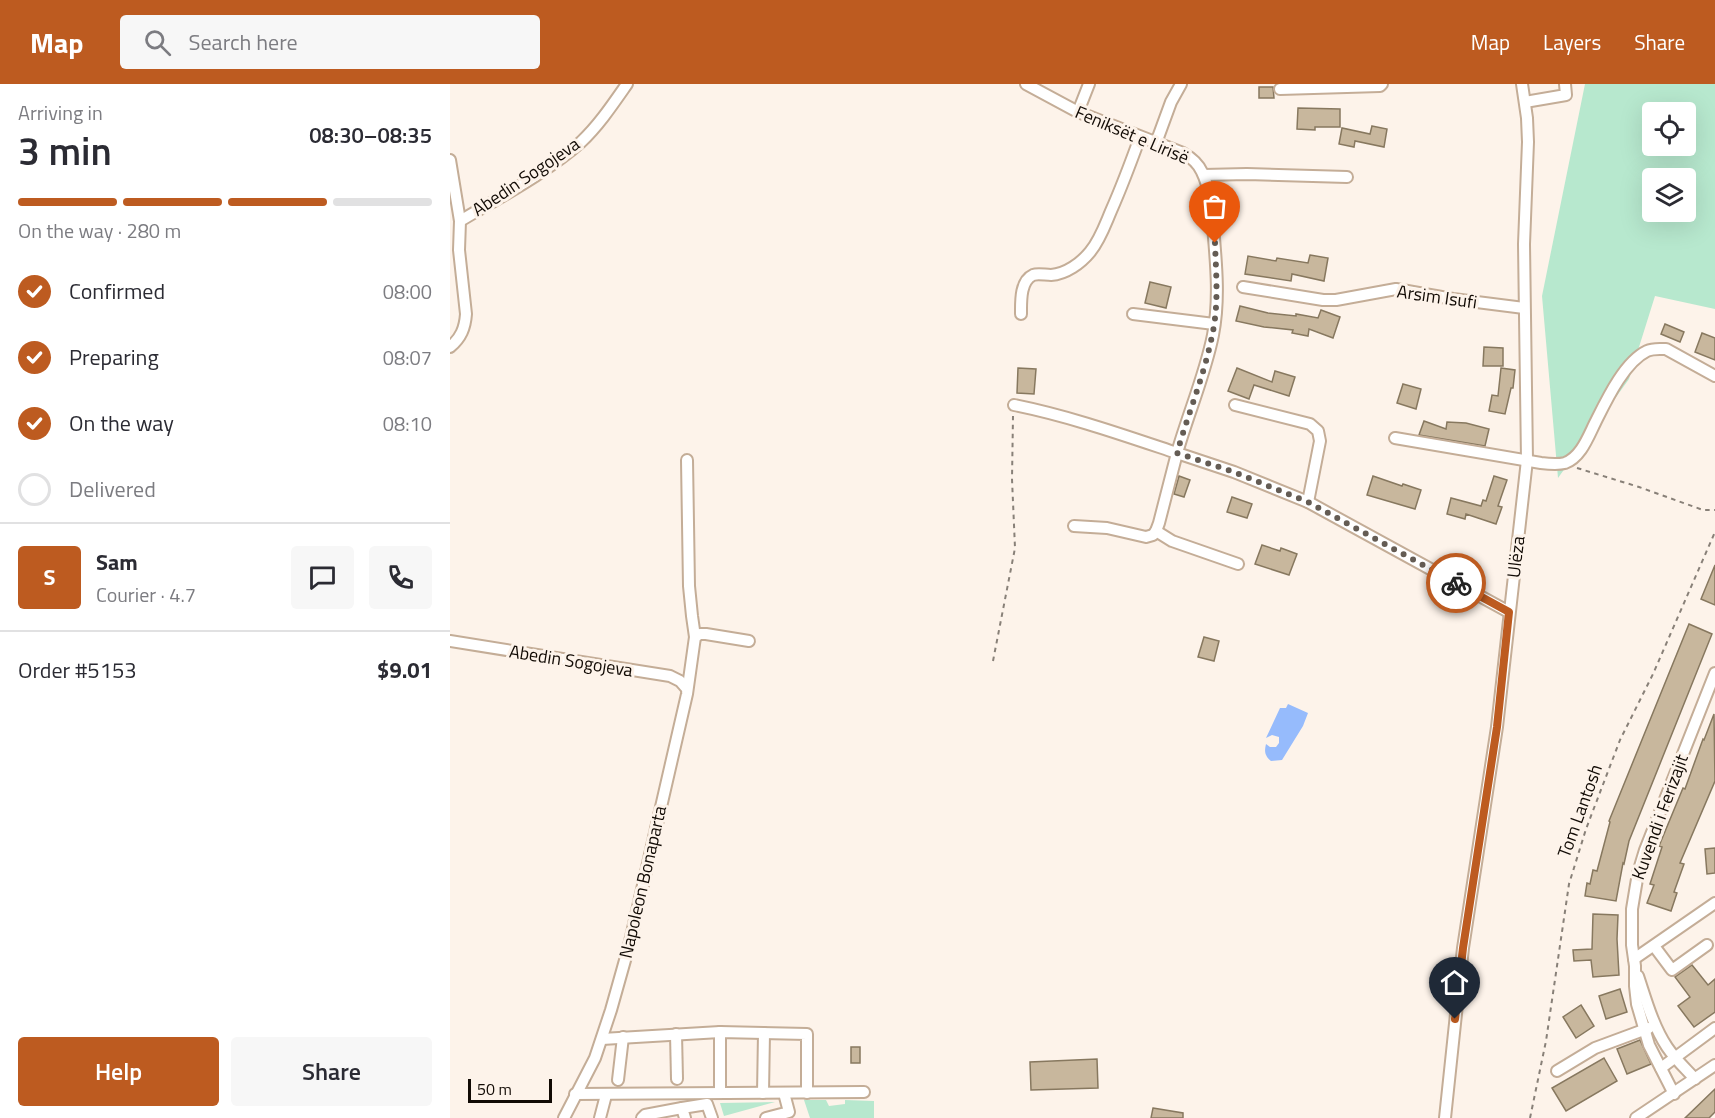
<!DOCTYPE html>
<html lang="en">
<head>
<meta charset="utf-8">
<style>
  :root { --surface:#fff; --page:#f7f7f7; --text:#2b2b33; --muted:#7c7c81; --line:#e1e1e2; --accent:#bd5b20 }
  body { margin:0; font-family:"Titillium Web",sans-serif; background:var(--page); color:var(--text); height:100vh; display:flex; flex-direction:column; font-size:22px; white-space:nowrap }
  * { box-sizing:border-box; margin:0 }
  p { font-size:20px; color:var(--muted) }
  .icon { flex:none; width:33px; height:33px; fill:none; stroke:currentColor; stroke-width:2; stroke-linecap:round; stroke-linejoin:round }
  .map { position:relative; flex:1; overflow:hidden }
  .panel { display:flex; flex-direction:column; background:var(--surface); width:450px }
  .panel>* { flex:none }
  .controls { position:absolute; left:1192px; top:18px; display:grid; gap:12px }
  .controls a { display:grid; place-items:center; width:54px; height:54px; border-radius:6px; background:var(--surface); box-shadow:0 6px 24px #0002; font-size:30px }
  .scale { position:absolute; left:18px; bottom:15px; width:84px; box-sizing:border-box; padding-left:6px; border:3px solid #110a04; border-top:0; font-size:16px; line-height:21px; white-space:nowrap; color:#110a04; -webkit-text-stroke:4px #fdf3ea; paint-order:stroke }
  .pin { position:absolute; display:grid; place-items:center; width:51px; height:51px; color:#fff; margin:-62px -26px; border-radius:50% 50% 50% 0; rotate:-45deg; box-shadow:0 0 6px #0007 }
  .pin .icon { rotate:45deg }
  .courier { position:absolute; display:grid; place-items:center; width:60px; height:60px; margin:-30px; border:4px solid #bd5b20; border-radius:50%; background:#fff; color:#222; box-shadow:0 2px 8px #0007 }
  .headline em { font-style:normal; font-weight:600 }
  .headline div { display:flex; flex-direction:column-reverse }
  .headline { display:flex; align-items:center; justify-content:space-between; height:102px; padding:0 18px }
  h1 { font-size:39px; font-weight:600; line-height:45px }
  .bar { display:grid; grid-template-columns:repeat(4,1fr); gap:9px 6px; align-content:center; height:72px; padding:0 18px }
  .bar i { height:8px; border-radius:4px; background:var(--line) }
  .bar .active { background:var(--accent) }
  .bar p { grid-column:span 4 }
  .line { display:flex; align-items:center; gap:15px; padding:0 18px; border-top:2px solid var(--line) }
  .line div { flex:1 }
  .round { display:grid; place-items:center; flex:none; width:63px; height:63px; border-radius:6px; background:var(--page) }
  ol { padding:0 18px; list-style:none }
  li { display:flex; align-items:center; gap:18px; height:66px }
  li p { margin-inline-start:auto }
  li .icon { padding:6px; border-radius:50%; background:var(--accent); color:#fff; stroke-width:4 }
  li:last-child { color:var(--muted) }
  li i { width:33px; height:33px; border:3px solid var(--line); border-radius:50% }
  .primary-button { display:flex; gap:12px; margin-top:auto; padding:12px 18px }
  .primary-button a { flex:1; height:69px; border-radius:6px; background:var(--accent); color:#fff; font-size:24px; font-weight:600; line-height:69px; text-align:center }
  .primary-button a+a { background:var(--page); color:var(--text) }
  header { display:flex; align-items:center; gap:36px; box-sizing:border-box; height:84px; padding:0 30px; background:var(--accent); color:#fff }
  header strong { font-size:28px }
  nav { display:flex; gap:33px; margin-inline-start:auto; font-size:21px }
  .search { width:420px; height:54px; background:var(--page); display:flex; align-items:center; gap:15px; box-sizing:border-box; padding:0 21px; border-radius:6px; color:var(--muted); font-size:22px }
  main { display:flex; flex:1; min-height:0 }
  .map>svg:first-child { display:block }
  .green { fill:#b7e8ce; fill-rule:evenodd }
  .water { fill:#96bbfc }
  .building { fill:#c8b79d; stroke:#87785f; stroke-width:1.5 }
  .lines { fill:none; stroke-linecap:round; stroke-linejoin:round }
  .minor-casing { stroke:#c4ad97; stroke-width:14 }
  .path { stroke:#888078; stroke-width:2; stroke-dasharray:4.5 4.5; stroke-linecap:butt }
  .minor { stroke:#fff; stroke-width:10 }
  .done { stroke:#645c54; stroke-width:6; stroke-dasharray:0 10.8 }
  .route { stroke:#bd5b20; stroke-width:8 }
  .labels { text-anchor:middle; stroke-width:6; stroke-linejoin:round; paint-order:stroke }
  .street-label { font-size:18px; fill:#110a04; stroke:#fdf3ea }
</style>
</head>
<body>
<header>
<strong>Map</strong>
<div class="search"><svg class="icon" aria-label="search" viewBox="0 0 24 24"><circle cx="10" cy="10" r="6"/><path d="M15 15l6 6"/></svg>Search here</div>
<nav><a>Map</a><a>Layers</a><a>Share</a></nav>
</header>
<main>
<section class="panel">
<div class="headline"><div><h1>3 min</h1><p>Arriving in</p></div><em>08:30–08:35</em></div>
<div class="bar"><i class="active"></i><i class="active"></i><i class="active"></i><i></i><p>On the way · 280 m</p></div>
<ol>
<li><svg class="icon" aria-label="check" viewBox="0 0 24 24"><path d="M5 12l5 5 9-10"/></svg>Confirmed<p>08:00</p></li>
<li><svg class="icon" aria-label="check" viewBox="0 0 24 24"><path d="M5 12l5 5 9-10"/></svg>Preparing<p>08:07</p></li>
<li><svg class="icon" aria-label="check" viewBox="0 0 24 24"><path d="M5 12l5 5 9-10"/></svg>On the way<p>08:10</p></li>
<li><i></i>Delivered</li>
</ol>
<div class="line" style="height:108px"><b class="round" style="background:var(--accent);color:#fff">S</b><div><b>Sam</b><p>Courier · 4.7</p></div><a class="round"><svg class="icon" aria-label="chat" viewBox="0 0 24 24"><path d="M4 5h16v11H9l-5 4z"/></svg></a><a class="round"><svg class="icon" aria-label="phone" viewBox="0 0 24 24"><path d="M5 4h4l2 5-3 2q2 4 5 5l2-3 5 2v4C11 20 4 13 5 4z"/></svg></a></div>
<div class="line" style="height:78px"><div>Order #5153</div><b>$9.01</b></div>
<div class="primary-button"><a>Help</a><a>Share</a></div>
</section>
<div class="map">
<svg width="1265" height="1034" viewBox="0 0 1265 1034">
  <rect width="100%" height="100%" fill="#fdf3ea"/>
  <g class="green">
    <path d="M1135,0h130v225l-60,-13 -26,83 -71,99 -16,-182zM1203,28h33v34h-33zM1203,94h33v34h-33z"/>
    <path d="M354,1016h22l3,6 16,-2v-4l29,1v17h-64z"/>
    <path d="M325,1018l-51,14 -4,-13z"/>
  </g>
  <path class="water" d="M838,620l20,9 -5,13 -21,34 -11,1c-6,-5 -7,-9 -5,-17l4,3h6l3,-4v-6l-7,-2 -6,3 14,-30h6z"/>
  <g class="building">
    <path d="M809,3h14l1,11h-15z"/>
    <path d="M848,24l42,1v18h-25v3l-18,-1z"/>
    <path d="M922,42l15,3 -3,18 -29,-6 -1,6 -15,-3 3,-16 28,6z"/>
    <path d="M860,171l18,3 -4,23 -32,-7 -1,7 -46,-7 3,-18 28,5 1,-3 31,5z"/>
    <path d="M700,198l21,5 -5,21 -21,-5z"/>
    <path d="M790,222l28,7 28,3v-2l22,4 3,-8 19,7 -7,21 -24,-9 -1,7 -16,-3 1,-3 -29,-3 -28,-6z"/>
    <path d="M1215,240l19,8 -4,10 -19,-8z"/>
    <path d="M1252,249l13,5v22l-20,-8z"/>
    <path d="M1034,263l19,1v18h-20z"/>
    <path d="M568,284l18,1 -2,25 -17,-1z"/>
    <path d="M787,284l35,14 3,-11 20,6 -6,19 -35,-11 -5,14 -21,-8z"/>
    <path d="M1051,284l14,2 -2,18h-2l-6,26 -16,-3 3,-16 6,1z"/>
    <path d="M953,300l18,5 -5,20 -19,-6z"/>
    <path d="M974,337l22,8 1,-7 19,1 23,6 -4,17 -66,-11z"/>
    <path d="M729,392l11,4 -6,17 -10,-3z"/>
    <path d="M923,392l29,10 1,-2 18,6 -6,19 -48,-14z"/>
    <path d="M1044,392l13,4 -9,26 4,1 -6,17 -30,-10 -1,5 -18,-5 4,-16 30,8 2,-6 3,1z"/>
    <path d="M782,413l20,7 -5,14 -20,-6z"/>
    <path d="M812,461l18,6 1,-3 16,6 -8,21 -34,-11z"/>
    <path d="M1265,481v40l-14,-6z"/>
    <path d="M1239,540l23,10 -83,207 -5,23 -1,-1 -7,38 -31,-5 2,-13 3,1 3,-14 4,1 13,-49 -1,-1z"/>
    <path d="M754,553l15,4 -5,20 -16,-4z"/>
    <path d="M1264,630l1,67 -35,82 4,1 -10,28 3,1 -6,18 -24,-8 7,-18 -4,-1 12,-37 -3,-1 24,-58 2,1 18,-50 1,1z"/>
    <path d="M1265,764v25l-8,1 -2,-25z"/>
    <path d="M1143,830l25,1 -1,24 2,36 -26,2 -2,-17 -17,1 -1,-11 19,-1z"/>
    <path d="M1242,881l16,20 7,-6v33l-21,15 -16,-21 12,-9 -15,-20z"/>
    <path d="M1170,905l7,23 -21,7 -7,-23z"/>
    <path d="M1131,921l13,21 -18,12 -13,-21z"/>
    <path d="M1190,956l11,24 -24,10 -10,-25z"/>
    <rect x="401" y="963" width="9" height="16"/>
    <path d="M1154,974l13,23 -51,30 -14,-23z"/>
    <path d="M647,975l1,29 -67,2 -1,-28z"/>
    <path d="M1265,1005v23l-6,6h-24z"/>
    <path d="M703,1024l30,5v5h-32z"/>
  </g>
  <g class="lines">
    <defs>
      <g id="minor">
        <path d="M576,0l52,28 105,41c9,5 15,10 19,19 8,16 9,36 11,54 3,36 7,73 0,109 -8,40 -25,79 -36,118l57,19 74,30 201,110"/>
        <path d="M830,5l100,-3 2,-2"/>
        <path d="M1075,18l41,-7 -1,-11"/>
        <path d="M628,28l11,-28"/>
        <path d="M706,59l15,-41 10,-18"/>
        <path d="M0,76l10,61"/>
        <path d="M754,91l43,-1 100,3"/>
        <path d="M793,203l80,13h13l60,-11 57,10 71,9"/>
        <path d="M571,230c0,-12 -1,-33 12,-39 5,-2 12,0 18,0 15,-1 30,-12 39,-23 10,-12 15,-27 21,-41 11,-25 20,-49 29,-74"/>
        <path d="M683,230l81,10"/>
        <path d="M0,263c11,-9 15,-19 16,-33l-7,-64 1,-29c40,-24 86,-48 121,-79 18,-17 32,-38 46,-58"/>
        <path d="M564,321c55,11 109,30 163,48l-18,70 -3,8 -3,4 -7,2 -39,-9 -33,-2"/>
        <path d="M785,321l75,19 8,7 2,10 -12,61"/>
        <path d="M945,354l146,25c8,1 16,2 24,0 16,-6 23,-26 30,-40 11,-22 29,-61 52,-72 6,-3 13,-2 19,-2l49,27"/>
        <path d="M706,447l16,10 66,23"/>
        <path d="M245,553l5,-3h6l43,7"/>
        <path d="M0,557l220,35 10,5 7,8"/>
        <path d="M1204,862l18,24 35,-25"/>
        <path d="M1184,875l81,-56"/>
        <path d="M1188,892c8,24 15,50 29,71 8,12 19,22 28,32"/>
        <path d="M226,950l1,45"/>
        <path d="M152,955l118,-7 87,2v59"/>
        <path d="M1211,984l54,-40"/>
        <path d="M1107,987l38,-23 54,-20"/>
        <path d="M168,996l5,-43"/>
        <path d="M270,1009v-61"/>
        <path d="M313,1009l1,-60"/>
        <path d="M125,1010l289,-2"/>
        <path d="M1224,1010l-25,-49 -12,-41 -2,-18v-20l-3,-21v-36l6,-36 7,-23 70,-177"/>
        <path d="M114,1034l31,-60 16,-48 18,-64 58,-252 8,-57 -3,-21 -3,-30 -2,-126"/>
        <path d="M150,1034l6,-23"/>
        <path d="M192,1034l3,-3 37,-7"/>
        <path d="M235,1034l-3,-10 25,-4 5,14"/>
        <path d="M316,1034l23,-6 -5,-19"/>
        <path d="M995,1034l18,-170 34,-221 30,-267 -3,-216 4,-102 -1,-24 -5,-34"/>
        <path d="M1186,1034l79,-53"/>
      </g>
    </defs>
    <use href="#minor" class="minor-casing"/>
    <g class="path">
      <path d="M1127,384l62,19 64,23h12"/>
      <path d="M543,577l22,-113 -3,-69 1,-63"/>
      <path d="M1080,1034l16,-77 23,-157 17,-55 34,-89 33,-66 62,-142"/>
    </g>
    <use href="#minor" class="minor"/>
  </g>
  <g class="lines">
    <path class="done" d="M765,159c1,31 4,62 -3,93 -8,40 -24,78 -35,117l57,19 74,30 148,81"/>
    <path class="route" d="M1005,935l8,-71 34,-221 12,-115 -53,-29"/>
  </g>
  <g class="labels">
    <g class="street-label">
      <text transform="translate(682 51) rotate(23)" y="6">Feniksët e Lirisë</text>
      <text transform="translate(76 93) rotate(-34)" y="6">Abedin Sogojeva</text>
      <text transform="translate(987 213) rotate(8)" y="6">Arsim Isufi</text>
      <text transform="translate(1066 473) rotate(-83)" y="6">Ulëza</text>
      <text transform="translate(121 577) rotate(9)" y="6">Abedin Sogojeva</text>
      <text transform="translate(1130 727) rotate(-70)" y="6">Tom Lantosh</text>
      <text transform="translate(1210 733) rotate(-70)" y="6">Kuvendi i Ferizajit</text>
      <text transform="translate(193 798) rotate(-77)" y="6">Napoleon Bonaparta</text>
    </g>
  </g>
</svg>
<div class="controls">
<a><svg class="icon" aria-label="locate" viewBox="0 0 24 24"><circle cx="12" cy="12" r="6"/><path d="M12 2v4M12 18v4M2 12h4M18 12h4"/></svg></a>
<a><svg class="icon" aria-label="layers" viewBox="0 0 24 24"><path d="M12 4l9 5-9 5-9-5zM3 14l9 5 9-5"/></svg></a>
</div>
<div class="scale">50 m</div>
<div class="pin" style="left:765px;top:159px;background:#ea580c"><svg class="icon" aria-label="bag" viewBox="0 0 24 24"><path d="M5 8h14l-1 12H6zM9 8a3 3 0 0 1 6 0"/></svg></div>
<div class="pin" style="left:1005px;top:935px;background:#1f2937"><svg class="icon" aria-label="home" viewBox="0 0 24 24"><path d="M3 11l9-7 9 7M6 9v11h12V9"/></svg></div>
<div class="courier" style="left:1006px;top:499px"><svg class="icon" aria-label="bike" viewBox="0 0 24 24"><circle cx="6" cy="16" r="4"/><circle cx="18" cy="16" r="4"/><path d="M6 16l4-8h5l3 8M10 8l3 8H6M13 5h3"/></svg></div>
</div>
</main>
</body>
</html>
